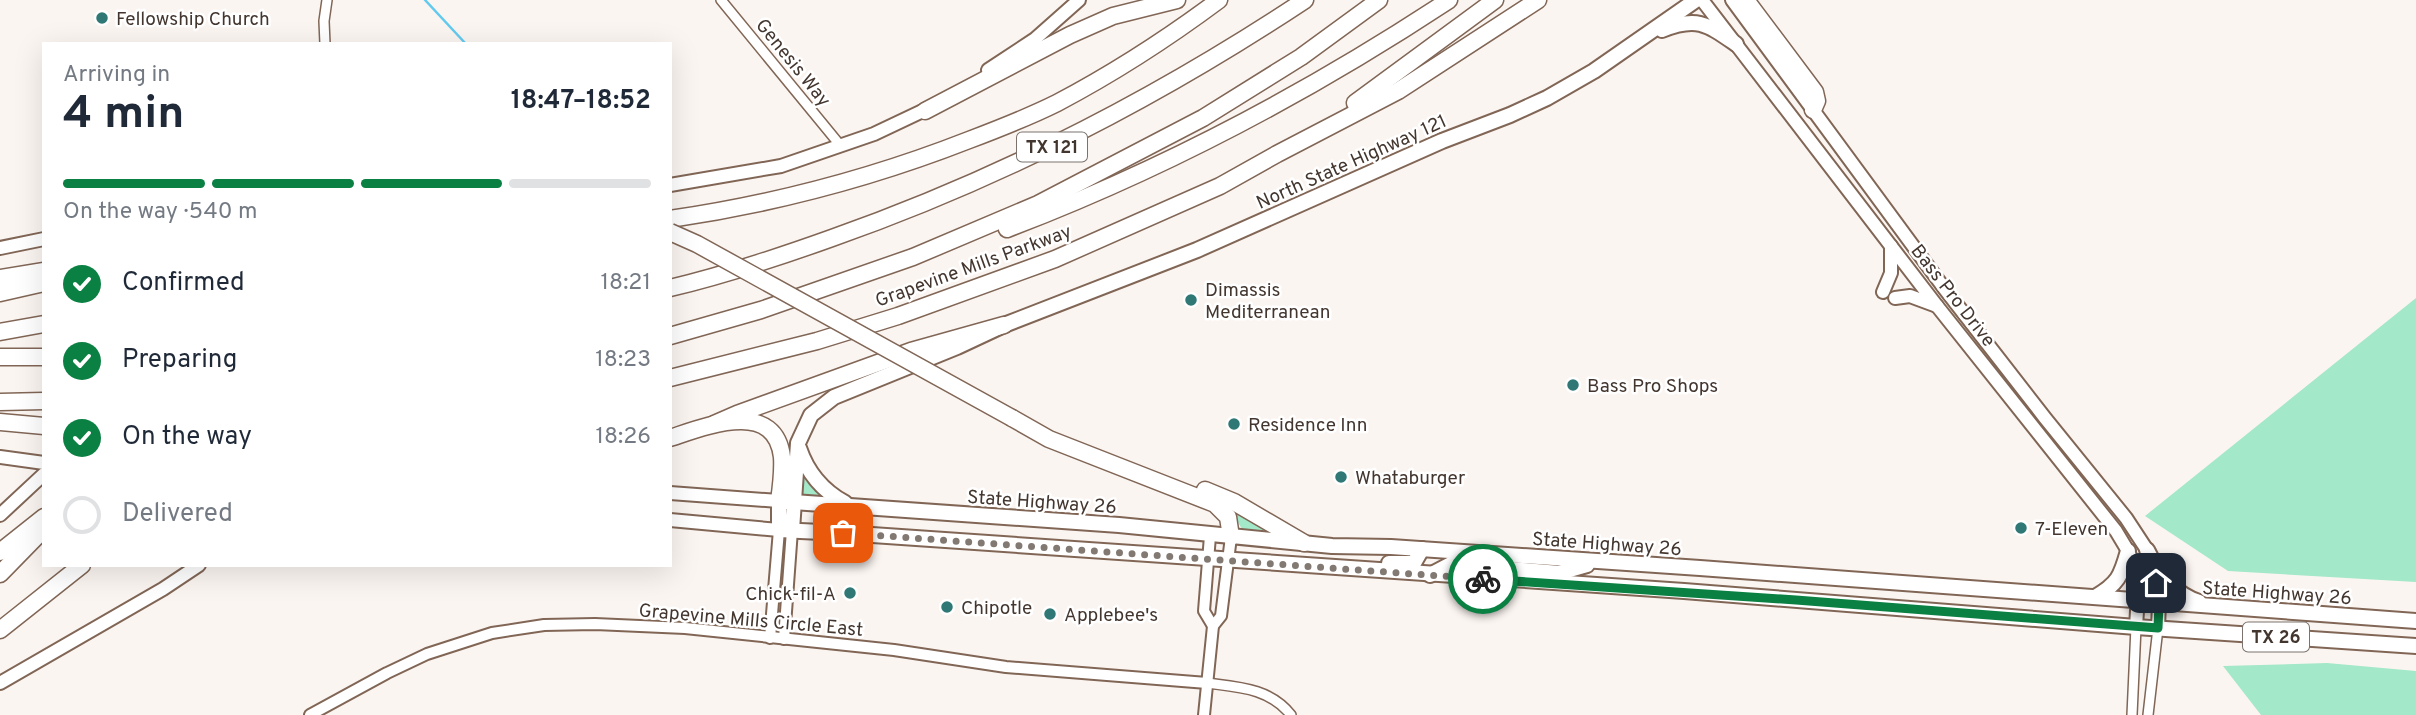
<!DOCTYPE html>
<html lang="en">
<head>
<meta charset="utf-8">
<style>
  :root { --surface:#fff; --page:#f2f2f3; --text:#1f2937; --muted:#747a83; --line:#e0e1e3; --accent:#0b8043 }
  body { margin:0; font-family:Overpass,sans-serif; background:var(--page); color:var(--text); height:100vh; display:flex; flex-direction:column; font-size:26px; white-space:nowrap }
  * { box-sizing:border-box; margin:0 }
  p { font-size:23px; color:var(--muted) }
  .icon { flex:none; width:38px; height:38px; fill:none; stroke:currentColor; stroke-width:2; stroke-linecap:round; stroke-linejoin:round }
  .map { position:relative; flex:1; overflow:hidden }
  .panel { position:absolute; left:42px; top:42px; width:630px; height:525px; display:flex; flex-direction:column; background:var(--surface); border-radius:0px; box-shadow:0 7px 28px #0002 }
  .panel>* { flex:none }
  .pin { position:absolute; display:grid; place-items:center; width:60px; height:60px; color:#fff; margin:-30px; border-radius:14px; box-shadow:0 4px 10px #0006 }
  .courier { position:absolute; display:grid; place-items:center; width:70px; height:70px; margin:-35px; border:5px solid #0b8043; border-radius:50%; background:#fff; color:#222; box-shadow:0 2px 9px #0007 }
  .head em { font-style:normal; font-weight:700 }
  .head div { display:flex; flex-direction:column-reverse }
  .head { display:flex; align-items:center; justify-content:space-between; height:119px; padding:0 21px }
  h1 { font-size:46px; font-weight:700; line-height:52px }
  .bar { display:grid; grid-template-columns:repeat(4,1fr); gap:10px 7px; align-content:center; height:84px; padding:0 21px }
  .bar i { height:9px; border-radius:5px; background:var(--line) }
  .bar .current { background:var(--accent) }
  .bar p { grid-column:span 4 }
  ol { padding:0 21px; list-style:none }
  li { display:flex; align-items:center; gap:21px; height:77px }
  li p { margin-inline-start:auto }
  li .icon { padding:7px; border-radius:50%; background:var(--accent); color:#fff; stroke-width:4 }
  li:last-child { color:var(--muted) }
  li i { width:38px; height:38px; border:4px solid var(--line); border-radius:50% }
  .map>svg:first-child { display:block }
  .green { fill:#a3e8c8 }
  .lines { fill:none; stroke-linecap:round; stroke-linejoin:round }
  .stream { stroke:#63caef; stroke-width:2.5 }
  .minor-casing { stroke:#816656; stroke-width:12 }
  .tertiary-casing { stroke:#816656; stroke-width:14 }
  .secondary-casing { stroke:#816656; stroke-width:16 }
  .primary-casing { stroke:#816656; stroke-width:18 }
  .motorway-casing { stroke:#816656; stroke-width:19 }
  .minor { stroke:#fff; stroke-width:9 }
  .tertiary { stroke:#fff; stroke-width:10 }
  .secondary { stroke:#fff; stroke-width:12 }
  .primary { stroke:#fff; stroke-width:14 }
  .motorway { stroke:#fff; stroke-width:16 }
  .motorway-bridge-casing { stroke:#816656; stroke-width:19; stroke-linecap:butt }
  .motorway-bridge { stroke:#fff; stroke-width:16 }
  .done { stroke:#837973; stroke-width:7; stroke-dasharray:0 12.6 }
  .route { stroke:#0b8043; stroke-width:9 }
  .poi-dot { fill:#2f7876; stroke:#fff; stroke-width:2.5 }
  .labels { text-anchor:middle; stroke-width:5; stroke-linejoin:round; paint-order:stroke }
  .shield { fill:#fff; stroke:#7b726d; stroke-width:2 }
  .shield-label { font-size:18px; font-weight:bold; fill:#43362f }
  .poi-label { font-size:19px; fill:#43362f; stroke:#fff; text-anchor:start }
  .street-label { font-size:19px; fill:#43362f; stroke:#fff }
</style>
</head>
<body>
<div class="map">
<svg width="2416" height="715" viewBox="0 0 2416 715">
  <rect width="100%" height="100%" fill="#fbf5f1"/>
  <g class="green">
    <path d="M2416,298v284l-188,-11 -83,-55z"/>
    <path d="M802,469l5,12 14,16h-21z"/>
    <path d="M1229,508l40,23 -27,-2z"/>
    <path d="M2327,663l89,8v44h-155l-38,-49z"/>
  </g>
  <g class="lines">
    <path class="stream" d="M425,0l41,44"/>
    <defs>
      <g id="minor">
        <path d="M721,0l119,145"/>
        <path d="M325,44l-1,-23 3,-21"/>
        <path d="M1207,683c31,4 63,5 84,32"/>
        <path d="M2132,715l4,-88"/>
        <path d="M2148,715l10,-87"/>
      </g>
      <g id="tertiary">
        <path d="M1210,536l-6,75 9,15"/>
        <path d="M770,638l9,-108"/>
        <path d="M784,639l8,-109"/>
        <path d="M310,715l77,-42 40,-19 65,-21 52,-8 51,-1 90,4 209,22 112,17 201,16"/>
        <path d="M1204,715l9,-89 8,-10 10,-79"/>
      </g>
      <g id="secondary">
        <path d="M1702,0l235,306 179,225 12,20 11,27 -3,49"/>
        <path d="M1732,0l212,288 101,130 81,100 21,32 6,18 6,35 -1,25"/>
        <path d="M988,70l47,-31 44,-39"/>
        <path d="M670,185l111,-19 93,-32 57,-27"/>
        <path d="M0,248l44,-9"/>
        <path d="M1883,292l8,-19v-27"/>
        <path d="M1895,298l15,-2 27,10"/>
        <path d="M0,457l44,6"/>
        <path d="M670,493l109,8"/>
        <path d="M0,515l44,-41"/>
        <path d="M670,520l109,10"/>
        <path d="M0,683l163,-94 36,-24"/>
      </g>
      <g id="primary">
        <path d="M1662,30c35,-14 45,-6 74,14"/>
        <path d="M799,448c8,24 24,43 46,55"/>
        <path d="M792,530l6,-87 13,-28 23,-18 123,-50 47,-22 193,-75 245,-109 68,-26 37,-17 47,-27 102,-71"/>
        <path d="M2147,550c11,23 27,44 52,52"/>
        <path d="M1389,563h25l8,-14"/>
        <path d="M1430,575l21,-11 108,9 28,-8"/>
        <path d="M2095,597c23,-13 26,-21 33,-46"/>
        <path d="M2416,621l-716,-53 -309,-21 -59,-1 -213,-21 -340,-24v29l64,3 841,58 452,36 280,19"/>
      </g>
      <g id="motorway">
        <path d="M1746,0l69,92 2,9 -4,9"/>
        <path d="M1355,103l140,-103"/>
        <path d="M925,111l145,-76 43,-19 64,-16"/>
        <path d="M670,219c103,-15 202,-41 299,-79 29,-11 60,-23 88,-37 57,-30 111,-65 162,-103"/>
        <path d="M1007,229c155,-59 304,-138 442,-229"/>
        <path d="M0,278l44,-7"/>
        <path d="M670,288c55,-13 109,-31 162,-50 168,-59 325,-140 473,-238"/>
        <path d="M0,293l44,-10"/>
        <path d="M0,332l44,-8"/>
        <path d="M670,336l91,-26 152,-53 125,-53 165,-86 98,-61 78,-57"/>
        <path d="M0,357h44"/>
        <path d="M670,378l147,-37 81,-25 157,-57 165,-73 57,-32 121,-63 140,-91"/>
        <path d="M0,402l44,-1"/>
        <path d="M1012,418l37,21 166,65 13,13 3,20"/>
        <path d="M0,422l44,4"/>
        <path d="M714,424l23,-10 174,-63 93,-26"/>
        <path d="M670,438c34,-11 105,-40 112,19 1,14 -1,30 -3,44"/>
        <path d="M1205,490l29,12 70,41"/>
        <path d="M0,552l44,-35"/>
        <path d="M0,574l44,-45"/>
        <path d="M0,630l82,-65"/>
      </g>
    </defs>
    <use href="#minor" class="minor-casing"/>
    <use href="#tertiary" class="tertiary-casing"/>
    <use href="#secondary" class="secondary-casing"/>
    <use href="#primary" class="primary-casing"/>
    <use href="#motorway" class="motorway-casing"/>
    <use href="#minor" class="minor"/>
    <use href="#tertiary" class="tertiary"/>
    <use href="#secondary" class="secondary"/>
    <use href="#primary" class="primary"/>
    <use href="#motorway" class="motorway"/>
    <defs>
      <path id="motorway-bridge" d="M670,232l27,12 315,174"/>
    </defs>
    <use href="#motorway-bridge" class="motorway-bridge-casing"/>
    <use href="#motorway-bridge" class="motorway-bridge"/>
  </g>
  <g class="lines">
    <path class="done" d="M843,533l640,46"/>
    <path class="route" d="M1483,579l313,21 362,28 1,-25 -3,-20"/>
  </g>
  <g class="poi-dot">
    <circle cx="102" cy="18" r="7"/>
    <circle cx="1191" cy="300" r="7"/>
    <circle cx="1573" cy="385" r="7"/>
    <circle cx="1234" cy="424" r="7"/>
    <circle cx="1341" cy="477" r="7"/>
    <circle cx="2021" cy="528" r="7"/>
    <circle cx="850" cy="593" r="7"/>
    <circle cx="947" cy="607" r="7"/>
    <circle cx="1050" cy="614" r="7"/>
  </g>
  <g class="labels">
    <g class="shield">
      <rect x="1017" y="132.5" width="70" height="29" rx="5"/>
      <rect x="2243" y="622.5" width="66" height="29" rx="5"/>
    </g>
    <g class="shield-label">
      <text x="1052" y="153">TX 121</text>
      <text x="2276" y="643">TX 26</text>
    </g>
    <g class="poi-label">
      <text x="116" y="25">Fellowship Church</text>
      <text x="1205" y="296">Dimassis<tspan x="1205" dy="22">Mediterranean</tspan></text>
      <text x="1587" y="392">Bass Pro Shops</text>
      <text x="1248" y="431">Residence Inn</text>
      <text x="1355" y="484">Whataburger</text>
      <text x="2035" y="535">7-Eleven</text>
      <text x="836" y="600" text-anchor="end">Chick-fil-A</text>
      <text x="961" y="614">Chipotle</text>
      <text x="1064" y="621">Applebee's</text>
    </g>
    <g class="street-label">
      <text transform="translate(794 62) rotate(51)" y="7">Genesis Way</text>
      <text transform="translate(1351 161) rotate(-24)" y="7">North State Highway 121</text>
      <text transform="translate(973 265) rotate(-20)" y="7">Grapevine Mills Parkway</text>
      <text transform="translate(1954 295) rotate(52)" y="7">Bass Pro Drive</text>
      <text transform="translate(1042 501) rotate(4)" y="7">State Highway 26</text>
      <text transform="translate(1607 543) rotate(4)" y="7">State Highway 26</text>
      <text transform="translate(2277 592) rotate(4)" y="7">State Highway 26</text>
      <text transform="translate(751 619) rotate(5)" y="7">Grapevine Mills Circle East</text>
    </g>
  </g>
</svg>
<div class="pin" style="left:843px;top:533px;background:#ea580c"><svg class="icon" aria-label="bag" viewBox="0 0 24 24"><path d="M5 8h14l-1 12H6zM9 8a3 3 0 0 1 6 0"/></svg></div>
<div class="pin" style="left:2156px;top:583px;background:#1f2937"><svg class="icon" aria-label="home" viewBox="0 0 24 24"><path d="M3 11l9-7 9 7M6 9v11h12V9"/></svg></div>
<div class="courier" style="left:1483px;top:579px"><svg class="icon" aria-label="bike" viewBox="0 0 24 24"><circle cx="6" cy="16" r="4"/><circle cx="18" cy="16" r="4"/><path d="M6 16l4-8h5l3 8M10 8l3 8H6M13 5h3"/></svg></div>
<section class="panel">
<div class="head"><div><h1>4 min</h1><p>Arriving in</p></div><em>18:47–18:52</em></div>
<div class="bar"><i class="current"></i><i class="current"></i><i class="current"></i><i></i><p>On the way · 540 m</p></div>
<ol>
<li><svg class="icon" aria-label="check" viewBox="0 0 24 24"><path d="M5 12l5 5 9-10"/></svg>Confirmed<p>18:21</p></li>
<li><svg class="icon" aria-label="check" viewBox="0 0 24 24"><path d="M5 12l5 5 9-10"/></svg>Preparing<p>18:23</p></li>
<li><svg class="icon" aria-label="check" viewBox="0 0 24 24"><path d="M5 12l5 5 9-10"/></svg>On the way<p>18:26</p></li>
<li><i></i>Delivered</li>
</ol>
</section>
</div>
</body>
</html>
